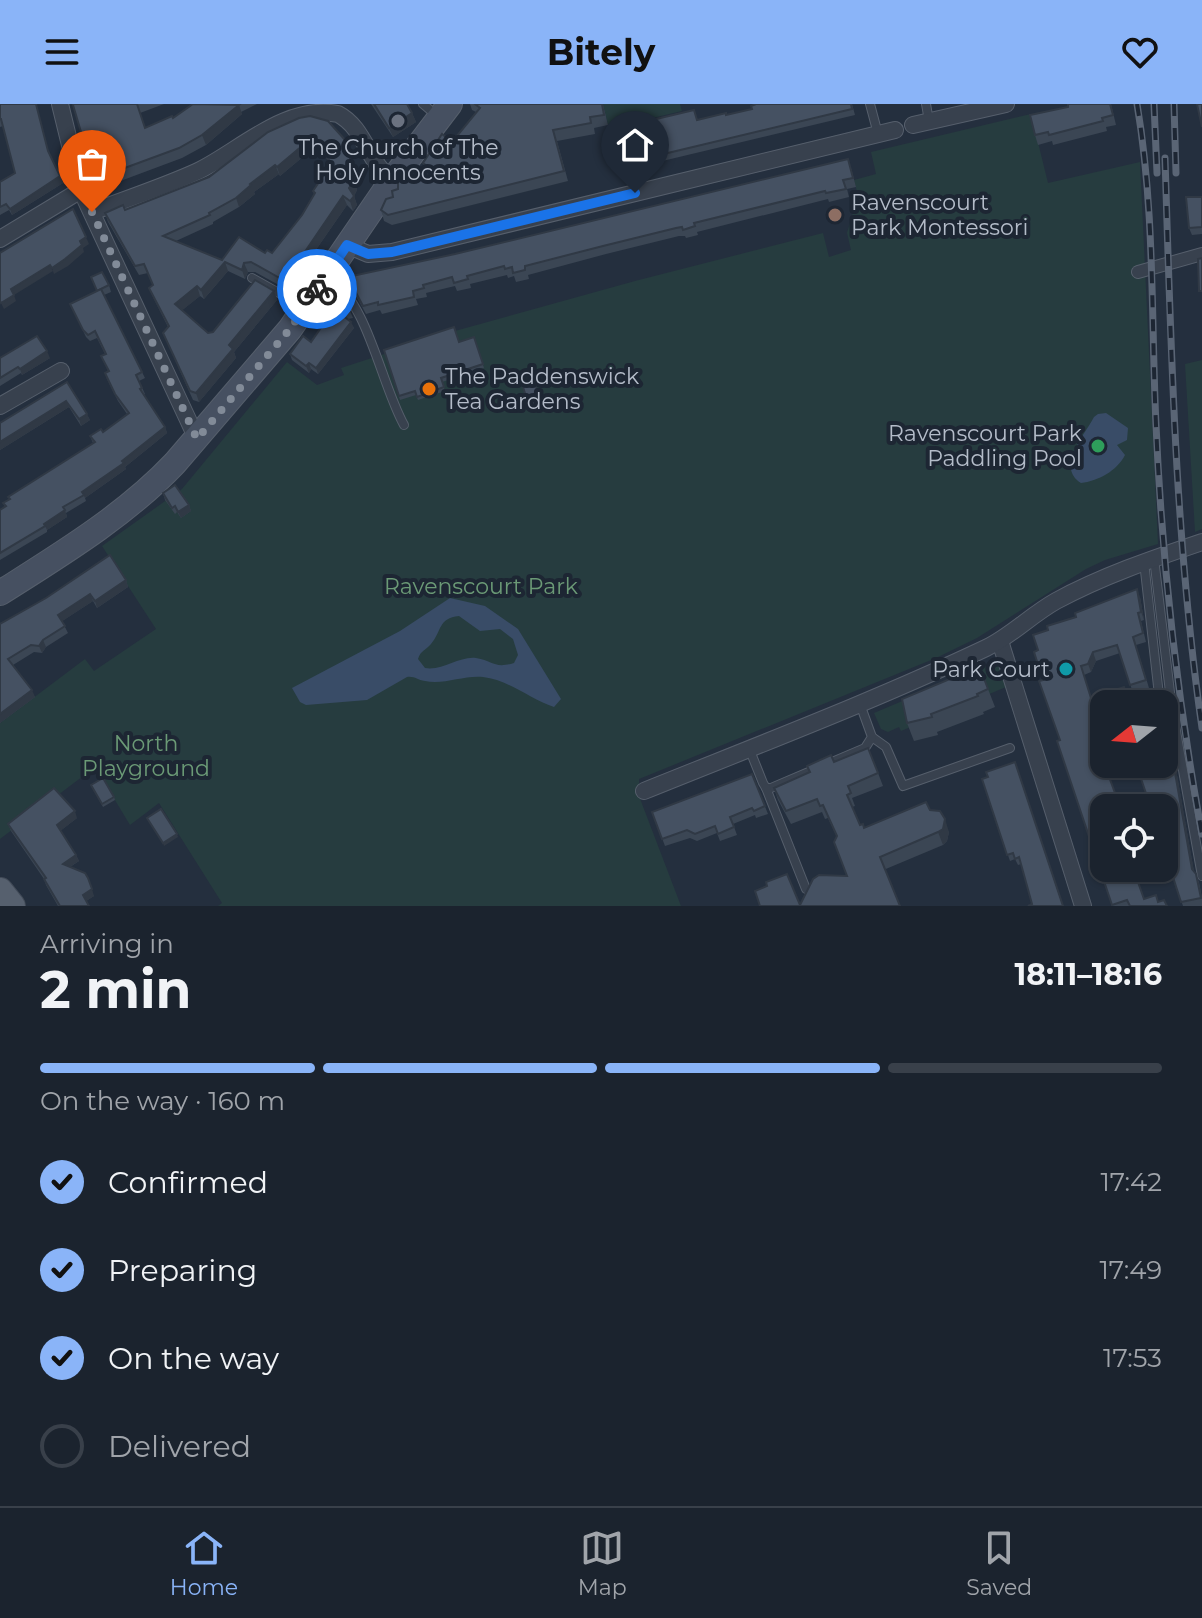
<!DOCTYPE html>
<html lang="en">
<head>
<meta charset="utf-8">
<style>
  :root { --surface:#1b232e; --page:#242b36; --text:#f1f3f6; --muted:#a0a4aa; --line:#39404a; --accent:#8ab4f8 }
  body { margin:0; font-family:Montserrat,sans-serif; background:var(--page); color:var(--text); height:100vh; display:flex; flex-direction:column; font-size:30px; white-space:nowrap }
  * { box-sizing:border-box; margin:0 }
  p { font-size:26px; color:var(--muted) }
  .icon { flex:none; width:44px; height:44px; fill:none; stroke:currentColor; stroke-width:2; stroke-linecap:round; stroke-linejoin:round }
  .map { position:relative; height:802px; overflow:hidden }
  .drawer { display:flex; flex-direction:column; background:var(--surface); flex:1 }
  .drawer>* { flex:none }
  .needle { width:52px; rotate:253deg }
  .tools { position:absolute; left:1090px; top:586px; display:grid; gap:16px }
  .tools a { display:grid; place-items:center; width:88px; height:88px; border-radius:16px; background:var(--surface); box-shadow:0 2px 6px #0004,0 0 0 2px var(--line); font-size:40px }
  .pin { position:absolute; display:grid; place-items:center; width:68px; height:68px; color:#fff; margin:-82px -34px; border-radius:50% 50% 50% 0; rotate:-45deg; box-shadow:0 0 8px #0007 }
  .pin .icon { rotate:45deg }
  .courier { position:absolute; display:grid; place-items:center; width:80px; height:80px; margin:-40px; border:6px solid #1a73e8; border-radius:50%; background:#fff; color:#222; box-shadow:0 2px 10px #0007 }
  .headline em { font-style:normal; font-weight:700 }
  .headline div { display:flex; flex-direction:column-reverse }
  .headline { display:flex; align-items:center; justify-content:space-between; height:136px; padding:0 40px }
  h1 { font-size:52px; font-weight:700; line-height:60px }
  .bar { display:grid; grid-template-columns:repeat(4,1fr); gap:12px 8px; align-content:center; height:96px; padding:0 40px }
  .bar i { height:10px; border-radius:6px; background:var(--line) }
  .bar .current { background:var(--accent) }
  .bar p { grid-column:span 4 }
  ol { padding:0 40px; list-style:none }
  li { display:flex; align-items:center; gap:24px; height:88px }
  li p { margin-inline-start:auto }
  li .icon { padding:8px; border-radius:50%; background:var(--accent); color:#111; stroke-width:4 }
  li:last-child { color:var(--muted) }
  li i { width:44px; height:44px; border:4px solid var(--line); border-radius:50% }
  header { display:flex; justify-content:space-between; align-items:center; height:104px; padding:0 40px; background:var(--accent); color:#111; font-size:36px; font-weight:700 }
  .tab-bar { display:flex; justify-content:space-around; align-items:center; height:112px; border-top:2px solid var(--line); background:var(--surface); font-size:22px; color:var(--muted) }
  .tab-bar a { display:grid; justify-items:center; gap:4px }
  .tab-bar .current { color:var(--accent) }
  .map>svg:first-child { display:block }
  .green { fill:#263c3f }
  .water { fill:#394c67; fill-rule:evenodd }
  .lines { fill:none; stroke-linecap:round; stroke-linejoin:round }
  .service-casing { stroke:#565f6c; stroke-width:10 }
  .pedestrian-casing { stroke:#565f6c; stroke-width:14 }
  .minor-casing { stroke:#565f6c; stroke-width:18 }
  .secondary-casing { stroke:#565f6c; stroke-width:26 }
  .primary-casing { stroke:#414a57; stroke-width:28 }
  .service { stroke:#38414e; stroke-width:8 }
  .pedestrian { stroke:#38414e; stroke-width:12 }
  .minor { stroke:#38414e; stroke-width:16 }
  .secondary { stroke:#465061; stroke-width:24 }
  .primary { stroke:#56606e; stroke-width:26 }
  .rail-casing { stroke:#5a6575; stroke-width:7 }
  .rail { stroke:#1d2633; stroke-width:4; stroke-dasharray:12; stroke-linecap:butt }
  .wall { fill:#3b4654; fill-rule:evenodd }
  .shaded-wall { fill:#303945 }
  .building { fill:#455162; stroke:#303945; stroke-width:2; fill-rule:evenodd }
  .done { stroke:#828b98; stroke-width:8; stroke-dasharray:0 14.4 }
  .route { stroke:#1a73e8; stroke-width:10 }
  .worship-dot { fill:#6b7280; stroke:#1d2633; stroke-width:3 }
  .education-dot { fill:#8d6e63; stroke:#1d2633; stroke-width:3 }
  .food-dot { fill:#e8710a; stroke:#1d2633; stroke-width:3 }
  .leisure-dot { fill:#2e9e5b; stroke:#1d2633; stroke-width:3 }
  .culture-dot { fill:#0f9aa8; stroke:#1d2633; stroke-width:3 }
  .labels { text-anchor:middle; stroke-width:8; stroke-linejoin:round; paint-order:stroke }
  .poi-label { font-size:22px; fill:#b4bcc9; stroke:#1d2633; text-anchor:start }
  .park-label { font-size:22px; fill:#6b9a76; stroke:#1d2633 }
</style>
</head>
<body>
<header><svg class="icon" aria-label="menu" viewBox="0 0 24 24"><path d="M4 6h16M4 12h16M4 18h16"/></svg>Bitely<svg class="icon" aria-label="heart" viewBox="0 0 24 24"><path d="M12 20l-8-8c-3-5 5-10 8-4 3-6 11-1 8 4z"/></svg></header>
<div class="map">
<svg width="1202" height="802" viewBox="0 0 1202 802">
  <rect width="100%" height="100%" fill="#242f3e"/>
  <g class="green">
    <path d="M603,0h77l2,7 -63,15 -11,-1z"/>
    <path d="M1031,10l17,69 92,-21 18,382 -53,16 -19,9 -109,69 -41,20 -297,121v17l42,110h-463l4,-3 -63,-100 -29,22 -35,-58 -95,72v-116l85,-64 9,12 62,-42 -54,-83 80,-57 105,-127 30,23 27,-10 -3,-7 114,-37 180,-50 188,-48 6,24 22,-7 -4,-17 11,-37 -4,-16 22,-6 -5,-22z"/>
    <path d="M1202,256v169l-7,3 -10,-168z"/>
    <path d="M997,557l9,26 -105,44 -2,-4 -11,5 -7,-3 -7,-16z"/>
  </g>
  <g class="water">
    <path d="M1106,309l22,15 -1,12 -10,5 8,10c-8,16 -27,26 -44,28 -25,-16 3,-47 13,-66l4,-3z"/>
    <path d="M450,494l35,8 33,23 43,70 -7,8c-24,-8 -45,-27 -71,-30 -19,-2 -39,8 -58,4 -8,-1 -10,-5 -18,-4l-40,23 -61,5 -6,-3 -8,-14 108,-57zM459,512l21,15 20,-2 13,10 5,16 -4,8c-20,6 -20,-2 -38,-5 -17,-2 -33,13 -51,10l-7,-9c3,-9 7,-8 13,-15 11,-13 7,-26 28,-28z"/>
  </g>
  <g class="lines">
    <defs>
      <g id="service">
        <path d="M423,0l13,11"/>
        <path d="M870,0l8,30"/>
        <path d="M926,0l3,17"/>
        <path d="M252,174l52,29"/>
        <path d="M330,175c38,24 51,105 74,146"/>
        <path d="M1154,454l18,151 30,167"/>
        <path d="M1144,458l16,142"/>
        <path d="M872,633l14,10 17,39 107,-38"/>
        <path d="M749,644l14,35 3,5h5l94,-40 7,-11 -12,-33"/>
        <path d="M766,684l40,101"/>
      </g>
      <path id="pedestrian" d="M1138,168l64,-18"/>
      <g id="minor">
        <path d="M60,0l21,86 116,249"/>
        <path d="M913,21l93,-21"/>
        <path d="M92,108c34,-13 71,-25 104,-40 43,-20 88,-68 142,-58 27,14 30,49 54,66"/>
        <path d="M0,135l81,-49"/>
        <path d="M347,141l21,9 24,-2 503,-122"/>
        <path d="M0,302l61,-35"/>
        <path d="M1000,537l83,265"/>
        <path d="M644,687c114,-46 230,-90 342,-143 25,-12 45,-33 70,-47 46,-25 96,-42 146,-59"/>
      </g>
      <path id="secondary" d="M0,489c60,-38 126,-78 175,-130l115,-134 102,-149 58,-76"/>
      <path id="primary" d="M0,787l12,15"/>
    </defs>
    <use href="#service" class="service-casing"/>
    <use href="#pedestrian" class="pedestrian-casing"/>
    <use href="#minor" class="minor-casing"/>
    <use href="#secondary" class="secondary-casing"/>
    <use href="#primary" class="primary-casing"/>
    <use href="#service" class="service"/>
    <use href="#pedestrian" class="pedestrian"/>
    <use href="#minor" class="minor"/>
    <use href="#secondary" class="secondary"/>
    <use href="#primary" class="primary"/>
    <defs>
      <g id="rail">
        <path d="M1137,0c18,106 14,214 19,321 6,137 21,273 46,409"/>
        <path d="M1154,0l3,69"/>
        <path d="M1174,0l2,69"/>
        <path d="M1165,54c6,191 10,381 37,570"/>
      </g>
    </defs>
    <use href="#rail" class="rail-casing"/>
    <use href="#rail" class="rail"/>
  </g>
  <g class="wall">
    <path d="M0,0l49,50 14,29 -51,32 -3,-5 -9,5v-33l15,-9 -12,-47 -3,1z"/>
    <path d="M74,0h90l-24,9 5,15 28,-10 20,-14h64l-16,8 1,2 -36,31 -24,13 -83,31z"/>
    <path d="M371,0h36l5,9 4,9 -23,15z"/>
    <path d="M470,0h133l5,21 -14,3 1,6 -38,7 11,40 -176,44 -8,-4 -3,-11 17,-21 29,-15 -4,-11 29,-21 24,-30 -4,-2z"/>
    <path d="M852,0l3,11 -201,48 -3,-6 75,-42z"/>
    <path d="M1068,0h43l5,21 -10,2 1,4 -54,14 -1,-4 -14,4 -3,-10 33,-28z"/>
    <path d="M299,14l47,23 11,42v7l-3,6 3,9 -4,6 -6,-6 -59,85 -33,-18h-7l-3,7 -17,-8 -24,28 -4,-3 -18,14 26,23 5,-1 61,-41 3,9 -43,52 2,6 -37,44 -6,-2 -30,-67 5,-6 -15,-30 -4,-9 4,-3 -5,-12 -9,2 -31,-53 -3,-9 20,-3 84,-33zM317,41l11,12 2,7 -1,3 -16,24 1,3 -12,21 -30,38 -50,7 -46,-19 37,-17v-2l26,-15 16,-13 -1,-2 25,-18 1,2z"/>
    <path d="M851,64l5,19 -9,2 2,8 -20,5 -1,-3 -131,33 1,3 -12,3 -1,-2h-6l-73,18 -78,21 1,4 -13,3 -2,-6 -6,2 -1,-3 -37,9 1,4 -14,3 -2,-5 -29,7 1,4 -11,2 2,6 -36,9 -2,-4 -14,4 -10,-18 -3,-9z"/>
    <path d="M1202,93v37l-10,1 -3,-7z"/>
    <path d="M109,181l2,7 -7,3 38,77 3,6 -6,3 6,13 -2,1 22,32 2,6 -42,34 1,2 -41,29 1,3 -20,12 1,4 -20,13v2l-47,28v-50l5,-3 -2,-4 90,-60 -3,-7 13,-4 24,-18 -9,-13 -11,-22 -2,-6 3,-2 -7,-15 4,-2 -8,-16 -7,3 -4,-4 -16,-33z"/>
    <path d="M341,195l9,12 3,7 -5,1 6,9 -36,46 -7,-5 -2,4 -17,-13 -2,-6 21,-12z"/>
    <path d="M474,233l10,31 -42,14 3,9 -27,9 -2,-5 -16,5 -16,-50 75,-8z"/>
    <path d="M0,254h50l-28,17 -1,-2 -21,13z"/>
    <path d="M67,278l23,38 -9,6 -12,-19 -69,43v-27z"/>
    <path d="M535,279l7,23 -12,3 -7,-22z"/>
    <path d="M163,389l26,12 2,6 -10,7 -4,-6 -2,2 -10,-14z"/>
    <path d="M126,476l2,7 -31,21 -4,-7 -31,20 6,12 -22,14 -4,6 -8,-1 -21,13 22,32 -35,26v-99z"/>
    <path d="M1140,493l4,23 -3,1 5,21 -10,3 13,43 -16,5 -13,-40 -24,8 -5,11 -7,3 7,23 13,6v29l-10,3 10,72 40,91 23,7h-55l-55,-165 3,-1 -17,-60 -5,-30 10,-20 28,-13z"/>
    <path d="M979,573l9,12 7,18 -12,5 1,2 -47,18 1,3 -24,6 -7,-18z"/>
    <path d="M1168,629l3,8 23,131 5,10 3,16v8h-19l-19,-57z"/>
    <path d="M834,658l44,11 5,13 -31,12 3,8 -3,1 8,18 4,3 66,-18 19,22 -2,9 -4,4 -143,60 47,-29 -10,-39 -9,-19 -3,1 -3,-7 -31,12 -13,-24 -4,-12z"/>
    <path d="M752,670l16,40 -12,4 -1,-3 -22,9 4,11 -17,6 -3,-8 -20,8 -7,-3 -25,8 -13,-34z"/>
    <path d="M982,675l81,127 -31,-2 -11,-40 -3,1 -3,-6 -5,2z"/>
    <path d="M91,681l23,12 1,3 -12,7z"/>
    <path d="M77,714l-17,13 16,24 3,6 -9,6 24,29 -8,5 3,5h-31l-12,-21 -2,-6 -33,-48 -3,-7z"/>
  </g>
  <g class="shaded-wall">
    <path d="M239,1l3,9 -36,31 -4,-10z"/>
    <path d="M412,9l4,9 -23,15 -4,-9z"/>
    <path d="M314,32l3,9 -37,31 -3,-9z"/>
    <path d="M346,37l11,42v7l-3,6 3,9 -4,6 -3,-10 -1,-13 -6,-44z"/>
    <path d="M275,61l4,9 -25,18 1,2 -16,13 -3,-9 14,-14z"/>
    <path d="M60,72l3,7 -51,32 -2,-6z"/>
    <path d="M343,92l4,9 -59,85 -3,-9z"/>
    <path d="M86,133l3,7 -6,4 1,4 -16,14 -14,8 -2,-6 28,-27z"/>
    <path d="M225,158l3,9 -24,28 -3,-9z"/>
    <path d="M244,159l4,9 -3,7 -3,-9z"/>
    <path d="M50,161l3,6 -39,24 2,6 -12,8 -3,-6 10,-14z"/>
    <path d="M197,182l3,10 -21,17 -4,-9z"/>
    <path d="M274,187l3,9 -43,52 2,6 -37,44 -3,-9 33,-48z"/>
    <path d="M351,218l3,6 -36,46 -2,-6z"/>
    <path d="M47,247l3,7 -28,17 -2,-6z"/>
    <path d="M309,259l2,6 -2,4 -3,-7z"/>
    <path d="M66,297l3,6 -69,43v-8z"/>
    <path d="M87,310l3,6 -9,6 -2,-7z"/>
    <path d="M165,323l2,6 -42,34 1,2 -41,29 -3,-6z"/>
    <path d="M189,401l2,6 -10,7 -3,-6z"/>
    <path d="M65,406l2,7 -20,13 -3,-6z"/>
    <path d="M126,476l2,7 -31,21 -2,-7z"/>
    <path d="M1137,485l3,8 4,23 -3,-8z"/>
    <path d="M90,490l3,7 -32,21 -3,-7z"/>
    <path d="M43,536l3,7 -4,6 -3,-7z"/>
    <path d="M1093,548l3,9 -5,11 -3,-8z"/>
    <path d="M32,586l3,7 -35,26v-9z"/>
    <path d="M1168,629l3,8 24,136 -3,-8z"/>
    <path d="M75,707l2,7 -18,14 -2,-7z"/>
    <path d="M945,715l4,13 -2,9 -4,4 -5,-13z"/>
    <path d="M177,730l1,3 -14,9 -1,-3z"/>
    <path d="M76,751l3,6 -14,9 -2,-6z"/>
    <path d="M92,785l2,7 -9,6 -2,-7z"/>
  </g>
  <g class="building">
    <path d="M0,0h36l12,47 12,25 -50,33 -4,-5 -6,3v-25l15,-9 -14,-54h-1z"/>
    <path d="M74,0h63l8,24 27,-12 1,2 20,-14 46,1 -37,30 -23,13 -84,31 -22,-74z"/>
    <path d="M374,0h33l5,9 -23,15z"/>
    <path d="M475,0h127l2,11 -14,2 1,6 -38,7 11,41 -176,44 -7,-5 5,-11 7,-2 -1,-6 6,-2v-7l37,-10 -12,-9 19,-29 10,8 28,-34z"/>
    <path d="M756,0h95l1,5 -201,48 -5,-22 9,-2 -3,-13 42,-10 3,10 29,-7v2l26,-6 -1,-3z"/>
    <path d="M1068,0h42l3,11 -11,3 1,3 -54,14 -1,-3 -13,3 -5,-20 38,-8z"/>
    <path d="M1197,0h5v23z"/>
    <path d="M310,12l18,5 18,20 -3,3 5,6 6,24v7l-5,7 5,8 -4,5 -7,-5 -58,85 -34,-19 -7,1 -2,7 -17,-8 -24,28 -4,-4 -22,18 33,29 5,-1 42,-52 19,11 -45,54 4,4 -37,44 -6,-2 -27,-58 6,-7 -20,-38 4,-3 -9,-21 -9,2 -30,-53 18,-8 2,5 84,-33 59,-45 31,-14zM314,32l16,19 -3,3 4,4 -2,5 -16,24 2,2 -13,22 -30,38 -5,-3 -2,3 -26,-16 -17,23 -59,-24 47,-21 -1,-2 27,-15 15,-13 -1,-1 25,-19 2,2z"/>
    <path d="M848,55l5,19 -10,2 3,9 -20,4 -1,-2 -131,32 1,3 -12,4 -1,-3 -6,1 -73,18 -78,20v4l-12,3 -1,-6 -7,2 -1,-3 -37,10 1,3 -14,4 -2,-6 -29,8 1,3 -11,3 1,6 -36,8v-3l-15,4 -10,-19 -1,-11 103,-22z"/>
    <path d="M1186,93h16v30l-13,1z"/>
    <path d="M73,105l13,28 -6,4 2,4 -17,14 -13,9 -2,-3 -39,24 3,6 -13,8 -1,-2v-48z"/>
    <path d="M1202,154v33h-3l-1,-32z"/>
    <path d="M102,168l7,13 -12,6 -6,-14z"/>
    <path d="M101,185l41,83 -6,3 6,13 -2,1 25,38 -43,34 2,2 -42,29 2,3 -21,12 2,3 -21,14 1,2 -45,27v-43l6,-4 -3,-3 7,-4 -2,-2 87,-55 -5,-6 11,-7 2,3 26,-19 -14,-19 -10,-21 4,-2 -8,-15 5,-2 -11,-23 -7,4 -5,-5 -13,-26z"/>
    <path d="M341,195l9,12 -9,3 10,8 -35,46 -7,-5 -3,3 -16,-12 13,-18 8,6z"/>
    <path d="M454,223l5,15 15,-5 9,27 -42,14 3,9 -27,10 -2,-6 -16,5 -15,-46z"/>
    <path d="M37,232l10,15 -27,18 -2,-2 -18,11v-20z"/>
    <path d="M67,278l20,32 -8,5 -13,-18 -66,41v-19z"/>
    <path d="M535,279l6,19 -12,4 -6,-19z"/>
    <path d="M175,381l14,20 -11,7 -3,-6 -3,2 -9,-15z"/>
    <path d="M110,451l16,25 -31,21 -5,-7 -32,21 7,11 -22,14 -4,6 -8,-1 -23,14 24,31 -32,24v-90l46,-26z"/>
    <path d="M1137,485l4,23 -3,1 5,20 -10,4 13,43 -16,5 -13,-40 -24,7 -5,12 -7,2 10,32 33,-11 5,17h-25v20l-13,4 27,73 3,-1 3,7 -20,1v60h29l11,31 12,-4 2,7 6,-2 3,6h-37l-3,-6 -15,5 -55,-164 3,-1 -21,-59 4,-1 -9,-28 4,-2 -5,-15 15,-5 -1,-4 29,-9 -1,-4z"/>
    <path d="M976,564l3,9 4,-1 5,13 -11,5 1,2 -47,18 1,3 -25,6 -5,-24z"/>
    <path d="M1168,629l24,136 4,5 5,24 -20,4 -17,-53v-41h-13l-15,-44h28v-30z"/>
    <path d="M868,644l10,25 -30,13 3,7 -4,2 13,30 3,-1 1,4 62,-26 4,8 10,1 5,8 -2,10 -5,3 -58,25 20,49h-140l-5,-15 12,-5 -1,-4 21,-8 13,31 13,-26 6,-4 28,1 -13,-34 3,-6 -14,-31 -3,1 -3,-7 -31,12 -12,-23 36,-16 -3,-6 24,-11 3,7z"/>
    <path d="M1015,658l48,144h-35l4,-2 -13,-47 -4,2 -2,-6 -6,2 -25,-76 6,-2 -2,-5z"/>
    <path d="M752,670l13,32 -11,5 -2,-3 -22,9 4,10 -16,7 -3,-8 -20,8 -8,-4 -25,9 -10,-27z"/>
    <path d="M103,674l11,19 -12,7 -11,-19z"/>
    <path d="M54,684l21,23 -18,14 19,30 -13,9 22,9 3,5 4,11 -9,6 6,11h-29l-16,-27 2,-1 -38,-54z"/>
    <path d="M161,705l16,25 -14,9 -16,-25z"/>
  </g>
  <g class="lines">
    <path class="done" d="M92,108l105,227 93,-110 27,-40"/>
    <path class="route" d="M317,185l30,-44 21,9 24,-2 243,-59"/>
  </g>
  <circle class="worship-dot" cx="398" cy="17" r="8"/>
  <circle class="education-dot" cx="835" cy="111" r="8"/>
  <circle class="food-dot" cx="429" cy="285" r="8"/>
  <circle class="leisure-dot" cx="1098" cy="342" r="8"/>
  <circle class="culture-dot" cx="1066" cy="565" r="8"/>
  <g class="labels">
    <g class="poi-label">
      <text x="398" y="51" text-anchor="middle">The Church of The<tspan x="398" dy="25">Holy Innocents</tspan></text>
      <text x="851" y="106">Ravenscourt<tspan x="851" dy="25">Park Montessori</tspan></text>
      <text x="445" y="280">The Paddenswick<tspan x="445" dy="25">Tea Gardens</tspan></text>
      <text x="1082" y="337" text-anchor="end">Ravenscourt Park<tspan x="1082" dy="25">Paddling Pool</tspan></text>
      <text x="1050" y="573" text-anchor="end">Park Court</text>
    </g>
    <g class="park-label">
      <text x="481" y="490">Ravenscourt Park</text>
      <text x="146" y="647">North<tspan x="146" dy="25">Playground</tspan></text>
    </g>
  </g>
</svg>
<div class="tools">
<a><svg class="needle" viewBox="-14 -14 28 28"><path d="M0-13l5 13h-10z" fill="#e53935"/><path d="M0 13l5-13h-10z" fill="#a0a4aa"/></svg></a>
<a><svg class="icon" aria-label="locate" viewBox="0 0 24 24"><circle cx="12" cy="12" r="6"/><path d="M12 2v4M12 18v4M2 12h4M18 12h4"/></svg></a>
</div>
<div class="pin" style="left:92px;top:108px;background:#ea580c"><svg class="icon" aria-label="bag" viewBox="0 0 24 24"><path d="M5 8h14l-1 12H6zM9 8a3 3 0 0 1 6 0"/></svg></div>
<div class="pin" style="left:635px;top:89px;background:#1f2937"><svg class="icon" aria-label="home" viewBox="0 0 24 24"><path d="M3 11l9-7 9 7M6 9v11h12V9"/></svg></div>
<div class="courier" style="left:317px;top:185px"><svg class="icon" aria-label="bike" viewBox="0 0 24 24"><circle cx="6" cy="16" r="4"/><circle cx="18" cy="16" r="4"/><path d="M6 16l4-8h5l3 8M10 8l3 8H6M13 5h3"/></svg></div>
</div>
<section class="drawer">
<div class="headline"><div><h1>2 min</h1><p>Arriving in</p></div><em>18:11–18:16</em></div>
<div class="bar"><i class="current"></i><i class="current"></i><i class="current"></i><i></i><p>On the way · 160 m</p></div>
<ol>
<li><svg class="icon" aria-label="check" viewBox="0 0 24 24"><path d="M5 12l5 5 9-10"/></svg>Confirmed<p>17:42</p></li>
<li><svg class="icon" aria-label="check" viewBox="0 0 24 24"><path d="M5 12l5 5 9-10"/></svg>Preparing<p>17:49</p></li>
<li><svg class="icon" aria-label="check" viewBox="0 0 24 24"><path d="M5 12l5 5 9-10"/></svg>On the way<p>17:53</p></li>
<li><i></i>Delivered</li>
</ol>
</section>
<nav class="tab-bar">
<a class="current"><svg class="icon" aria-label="home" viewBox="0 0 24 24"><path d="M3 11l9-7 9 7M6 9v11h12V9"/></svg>Home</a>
<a><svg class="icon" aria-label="map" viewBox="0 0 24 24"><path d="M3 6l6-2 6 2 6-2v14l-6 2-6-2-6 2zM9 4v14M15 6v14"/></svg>Map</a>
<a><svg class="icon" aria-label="saved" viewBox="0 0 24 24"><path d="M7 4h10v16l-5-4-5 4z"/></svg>Saved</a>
</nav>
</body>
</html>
